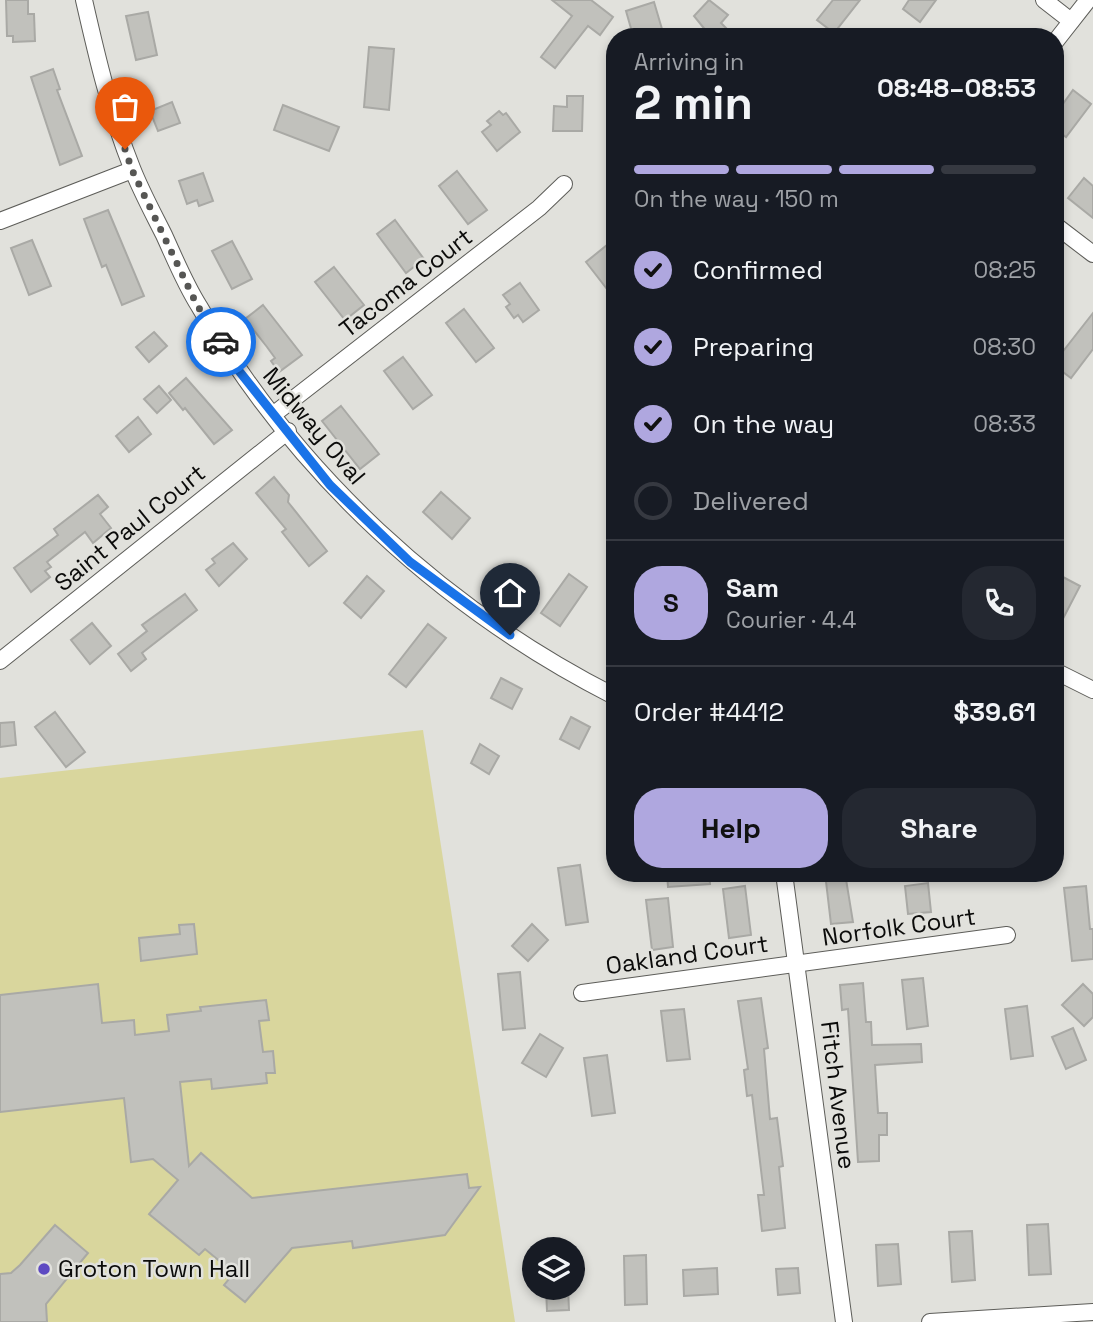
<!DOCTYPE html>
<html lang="en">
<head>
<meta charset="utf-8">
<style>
  :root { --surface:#171b24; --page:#242831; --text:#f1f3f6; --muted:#9ea1a6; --line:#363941; --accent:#afa7df }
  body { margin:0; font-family:"Space Grotesk",sans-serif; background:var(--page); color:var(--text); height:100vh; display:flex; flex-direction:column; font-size:26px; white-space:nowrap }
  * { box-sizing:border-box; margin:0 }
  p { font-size:23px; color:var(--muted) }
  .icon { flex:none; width:38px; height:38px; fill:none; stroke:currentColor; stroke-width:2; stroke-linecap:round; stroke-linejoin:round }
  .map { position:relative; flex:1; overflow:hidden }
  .panel { position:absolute; left:606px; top:28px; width:458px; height:854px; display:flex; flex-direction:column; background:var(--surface); border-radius:28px; box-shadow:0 4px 10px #0003 }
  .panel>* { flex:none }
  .controls { position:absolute; left:522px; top:1237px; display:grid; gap:14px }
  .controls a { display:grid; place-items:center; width:63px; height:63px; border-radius:50%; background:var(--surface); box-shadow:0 4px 10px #0003; font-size:35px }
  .pin { position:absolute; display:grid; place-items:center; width:60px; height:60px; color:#fff; margin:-72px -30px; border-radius:50% 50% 50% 0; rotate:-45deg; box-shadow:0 0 7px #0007 }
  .pin .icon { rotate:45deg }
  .courier { position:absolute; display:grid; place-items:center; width:70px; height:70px; margin:-35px; border:5px solid #1a73e8; border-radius:50%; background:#fff; color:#222; box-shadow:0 2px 9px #0007 }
  .overview em { font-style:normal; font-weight:600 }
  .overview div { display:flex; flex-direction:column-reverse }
  .overview { display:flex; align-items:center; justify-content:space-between; height:119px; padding:0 28px }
  h1 { font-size:46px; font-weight:600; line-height:52px }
  .bar { display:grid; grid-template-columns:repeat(4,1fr); gap:10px 7px; align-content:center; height:84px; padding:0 28px }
  .bar i { height:9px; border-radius:5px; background:var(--line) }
  .bar .active { background:var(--accent) }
  .bar p { grid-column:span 4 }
  .line { display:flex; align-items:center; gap:18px; padding:0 28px; border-top:2px solid var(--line) }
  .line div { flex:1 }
  .round { display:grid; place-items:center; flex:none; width:74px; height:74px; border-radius:28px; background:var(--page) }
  ol { padding:0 28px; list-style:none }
  li { display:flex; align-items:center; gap:21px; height:77px }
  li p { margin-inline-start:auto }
  li .icon { padding:7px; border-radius:50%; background:var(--accent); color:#111; stroke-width:4 }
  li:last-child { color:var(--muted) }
  li i { width:38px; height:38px; border:4px solid var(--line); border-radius:50% }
  .action { display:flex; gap:14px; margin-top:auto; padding:14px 28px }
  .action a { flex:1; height:80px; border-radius:28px; background:var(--accent); color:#111; font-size:28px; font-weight:600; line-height:80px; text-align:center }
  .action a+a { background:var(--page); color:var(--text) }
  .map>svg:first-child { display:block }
  .green { fill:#d9d69d }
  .building { fill:#c1c1bc; stroke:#a9a9a5; stroke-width:2 }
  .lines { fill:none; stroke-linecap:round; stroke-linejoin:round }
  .street-casing { stroke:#5d5d59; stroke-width:18 }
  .street { stroke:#fff; stroke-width:16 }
  .done { stroke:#565654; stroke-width:7; stroke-dasharray:0 12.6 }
  .route { stroke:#1a73e8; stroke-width:9 }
  .poi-dot { fill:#5e4ac2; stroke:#e1e1dc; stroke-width:2.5 }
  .labels { text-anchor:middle; stroke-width:5; stroke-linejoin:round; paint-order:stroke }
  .street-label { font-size:24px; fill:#0b0b0a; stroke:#e1e1dc }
  .poi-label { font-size:24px; fill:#0b0b0a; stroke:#e1e1dc; text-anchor:start }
</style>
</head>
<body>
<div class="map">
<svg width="1093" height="1322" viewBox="0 0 1093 1322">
  <rect width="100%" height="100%" fill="#e1e1dc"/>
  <path class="green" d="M423,730l92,592h-515v-544z"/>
  <g class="building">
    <path d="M6,0h22v14h6l1,27 -22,1v-6h-6z"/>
    <path d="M552,0h39l22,17 -13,18 -12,-9 -33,42 -14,-11 31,-41z"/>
    <path d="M709,0l19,15 -7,8 6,6 -8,8h-8l-17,-21z"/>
    <path d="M833,0h27l-26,33 -17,-13z"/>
    <path d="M909,0h27l-16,22 -17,-13z"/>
    <path d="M654,2l8,27 -21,6 -2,-5 -7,2 -6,-21z"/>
    <path d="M148,12l9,43 -21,5 -10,-44z"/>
    <path d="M369,47l25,2 -5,61 -25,-3z"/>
    <path d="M53,69l7,20 -3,1 25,66 -22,9 -29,-88z"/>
    <path d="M1073,90l18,14 -25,33 -11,-8v-14z"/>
    <path d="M567,96h16l-1,35h-29l1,-25 13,1z"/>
    <path d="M172,102l8,21 -22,8 -8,-20z"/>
    <path d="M283,105l56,22 -10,24 -55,-21z"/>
    <path d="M499,111l4,4 3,-2 14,19 -23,19 -15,-19 9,-7 -4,-4z"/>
    <path d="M457,171l30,39 -19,14 -29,-38z"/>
    <path d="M203,173l10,28 -14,5 -2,-6 -10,4 -8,-23z"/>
    <path d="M1084,178l9,8v32l-25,-20z"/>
    <path d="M108,210l36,86 -22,9 -16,-40 -4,2 -18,-48z"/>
    <path d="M395,220l29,39 -18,14 -29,-39z"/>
    <path d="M32,240l19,46 -22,9 -18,-47z"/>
    <path d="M232,241l20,38 -20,10 -20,-38z"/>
    <path d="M607,245l7,10v43l-28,-36z"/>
    <path d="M334,267l30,38 -19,15 -30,-38z"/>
    <path d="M520,283l19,27 -16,12 -5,-7 -4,3 -8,-11 4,-3 -7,-9z"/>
    <path d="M263,305l39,50 -23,17 -8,-11 4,-3 -8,-11 -22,-28z"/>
    <path d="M464,309l30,39 -18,14 -30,-39z"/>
    <path d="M1093,313v36l-22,29 -16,-12v-9l7,-9 2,2z"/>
    <path d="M154,332l13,14 -18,16 -13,-15z"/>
    <path d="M403,357l29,38 -19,14 -29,-38z"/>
    <path d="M186,378l46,52 -18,14 -29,-36 -2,2 -14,-17z"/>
    <path d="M159,386l12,14 -14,13 -13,-14z"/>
    <path d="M341,406l38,48 -19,15 -38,-48z"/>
    <path d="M138,417l13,17 -22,18 -13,-16z"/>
    <path d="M274,477l15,18 -1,7 39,49 -18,15 -27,-34 4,-3 -30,-36z"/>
    <path d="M441,492l29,26 -18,21 -29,-27z"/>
    <path d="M98,495l10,12 -8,7 11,14 -18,15 -8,-11 -38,30 4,5 -6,4 5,6 -19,15 -17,-24 44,-33 -4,-6z"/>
    <path d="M233,543l14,16 -28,27 -13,-16 9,-7 -3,-4z"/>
    <path d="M569,574l18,13 -27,39 -19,-13z"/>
    <path d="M367,576l17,15 -23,27 -17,-15z"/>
    <path d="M1061,576l19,10 -25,48v-47z"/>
    <path d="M185,594l12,16 -55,43 4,6 -15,12 -13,-17 29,-23 -5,-6z"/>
    <path d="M92,623l19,23 -21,18 -19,-24z"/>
    <path d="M428,624l18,14 -40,49 -17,-13z"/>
    <path d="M501,678l21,11 -10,20 -21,-11z"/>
    <path d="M55,712l30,40 -19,15 -31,-40z"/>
    <path d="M571,717l19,10 -11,22 -19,-10z"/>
    <path d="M14,722l2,23 -16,2v-24z"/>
    <path d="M480,744l19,12 -10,18 -18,-11z"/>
    <path d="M580,865l8,57 -22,3 -8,-57z"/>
    <path d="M667,873h42l1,11 -42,3z"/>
    <path d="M825,873h20l8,49 -22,2z"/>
    <path d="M928,883l3,29 -23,2 -3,-28z"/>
    <path d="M745,886l6,49 -22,3 -6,-49z"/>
    <path d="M1086,886l4,43h3v30l-21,2 -8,-73z"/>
    <path d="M668,898l5,49 -21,3 -6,-50z"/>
    <path d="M194,924l3,30 -56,7 -2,-23 41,-4 -1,-9z"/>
    <path d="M532,924l16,16 -20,21 -16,-15z"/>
    <path d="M520,972l5,56 -22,2 -5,-56z"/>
    <path d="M923,978l5,48 -21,3 -5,-49z"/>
    <path d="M863,983l3,39h5l1,23 49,-1 1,18 -47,3 3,48h9v22h-8v26l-21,1 -10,-153 -6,1 -2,-25z"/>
    <path d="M98,984l4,39 32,-3 1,15 34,-4 -2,-16 34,-4 -1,-4 66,-7 3,20 -10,1 4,31 10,-1 2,22h-9l1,10 -55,6 -1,-10 -31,3 9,84 12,-13 51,45 215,-24 2,14 11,-1 -35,48 -92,13 -1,-7 -60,7 -47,54 -21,-17 10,-12 -29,-24 -6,6 -50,-41 29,-34 -25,-21 -22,3 -7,-64 -124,14v-117z"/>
    <path d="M1083,984l10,10v23l-9,9 -22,-21z"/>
    <path d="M761,998l7,50 -4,1 6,70 7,-1 6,48 -4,1 6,61 -23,3 -4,-36h6l-12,-100 -5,1 -3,-26 4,-1 -10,-68z"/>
    <path d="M1027,1006l6,50 -22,3 -6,-50z"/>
    <path d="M684,1009l6,50 -23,2 -6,-50z"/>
    <path d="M1073,1028l13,32 -20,9 -14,-32z"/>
    <path d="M540,1034l23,14 -17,29 -24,-14z"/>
    <path d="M607,1055l8,58 -23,3 -8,-58z"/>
    <path d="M1048,1224l3,50 -22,1 -2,-50z"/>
    <path d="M55,1225l33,28 -42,51 1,18h-47v-48l11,-1 9,-8z"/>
    <path d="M972,1231l3,49 -23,2 -3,-50z"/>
    <path d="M898,1244l3,40 -23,2 -2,-41z"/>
    <path d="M646,1255l1,49 -22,1 -1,-49z"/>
    <path d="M717,1268l1,26 -34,2 -1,-26z"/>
    <path d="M798,1268l2,25 -22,2 -2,-26z"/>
    <path d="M546,1288h22l1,22 -22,1z"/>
  </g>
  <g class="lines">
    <defs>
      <g id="street">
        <path d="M84,0c13,57 26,113 48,168 9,23 21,45 32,67 11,24 21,49 35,71 96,167 244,303 415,390"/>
        <path d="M1044,0l27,21"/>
        <path d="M1055,42l33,-42"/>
        <path d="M0,221l132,-51"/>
        <path d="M1055,225l38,29"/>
        <path d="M274,414l265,-206 25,-24"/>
        <path d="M0,661l288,-230"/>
        <path d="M1055,671l38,19"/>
        <path d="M784,873l60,449"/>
        <path d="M582,993l425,-58"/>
        <path d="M930,1322l163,-10"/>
      </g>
    </defs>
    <use href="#street" class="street-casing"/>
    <use href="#street" class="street"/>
  </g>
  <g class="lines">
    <path class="done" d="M125,149l7,21 65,135 24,37"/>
    <path class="route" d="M221,342l18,29 91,114 80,77 100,73"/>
  </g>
  <circle class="poi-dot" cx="44" cy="1269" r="7"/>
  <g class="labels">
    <g class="street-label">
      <text transform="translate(406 283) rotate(-38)" y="8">Tacoma Court</text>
      <text transform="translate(314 426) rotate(50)" y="8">Midway Oval</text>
      <text transform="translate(130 528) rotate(-39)" y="8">Saint Paul Court</text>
      <text transform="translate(899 927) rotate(-8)" y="8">Norfolk Court</text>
      <text transform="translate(687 955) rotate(-8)" y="8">Oakland Court</text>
      <text transform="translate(838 1095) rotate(83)" y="8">Fitch Avenue</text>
    </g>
    <g class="poi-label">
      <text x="58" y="1277">Groton Town Hall</text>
    </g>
  </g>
</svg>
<div class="controls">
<a><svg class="icon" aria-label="layers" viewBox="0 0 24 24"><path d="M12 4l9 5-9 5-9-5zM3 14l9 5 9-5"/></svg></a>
</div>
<div class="pin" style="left:125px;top:149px;background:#ea580c"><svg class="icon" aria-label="bag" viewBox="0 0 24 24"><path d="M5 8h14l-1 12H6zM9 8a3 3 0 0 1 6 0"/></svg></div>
<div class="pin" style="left:510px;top:635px;background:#1f2937"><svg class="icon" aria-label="home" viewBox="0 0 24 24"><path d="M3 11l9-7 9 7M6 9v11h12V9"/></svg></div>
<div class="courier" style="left:221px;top:342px"><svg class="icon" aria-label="car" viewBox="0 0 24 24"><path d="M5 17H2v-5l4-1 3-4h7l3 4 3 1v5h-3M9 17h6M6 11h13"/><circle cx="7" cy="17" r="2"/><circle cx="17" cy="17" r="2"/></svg></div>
<section class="panel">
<div class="overview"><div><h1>2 min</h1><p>Arriving in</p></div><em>08:48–08:53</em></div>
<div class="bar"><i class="active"></i><i class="active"></i><i class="active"></i><i></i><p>On the way · 150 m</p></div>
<ol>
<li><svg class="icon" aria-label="check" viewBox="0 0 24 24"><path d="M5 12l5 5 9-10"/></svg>Confirmed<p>08:25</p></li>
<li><svg class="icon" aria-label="check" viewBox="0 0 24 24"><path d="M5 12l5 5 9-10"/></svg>Preparing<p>08:30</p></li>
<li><svg class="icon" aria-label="check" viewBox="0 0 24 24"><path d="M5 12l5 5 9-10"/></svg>On the way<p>08:33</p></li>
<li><i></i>Delivered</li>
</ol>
<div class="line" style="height:126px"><b class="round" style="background:var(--accent);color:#111">S</b><div><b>Sam</b><p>Courier · 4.4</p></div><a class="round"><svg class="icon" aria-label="phone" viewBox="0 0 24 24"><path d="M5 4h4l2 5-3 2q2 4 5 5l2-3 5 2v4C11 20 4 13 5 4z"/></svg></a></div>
<div class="line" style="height:91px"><div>Order #4412</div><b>$39.61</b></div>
<div class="action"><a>Help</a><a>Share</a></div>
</section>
</div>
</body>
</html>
